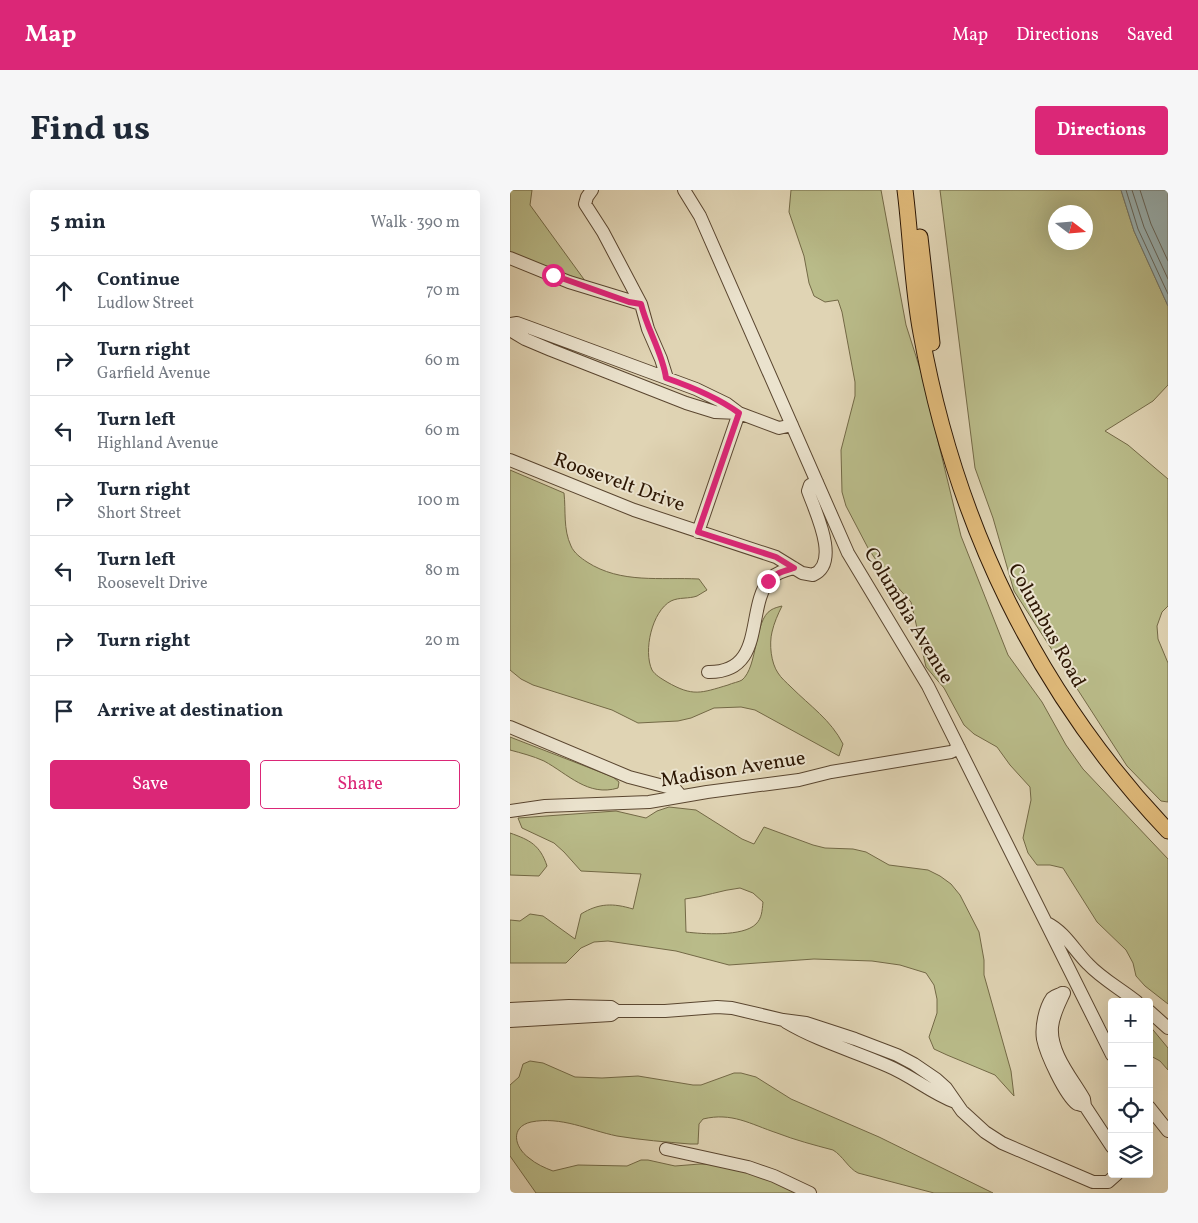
<!DOCTYPE html>
<html lang="en">
<head>
<meta charset="utf-8">
<style>
  :root { --surface:#fff; --page:#f6f6f7; --text:#1f2937; --muted:#747a83; --line:#e0e1e3; --accent:#db2777 }
  body { margin:0; font-family:Vollkorn,serif; background:var(--page); color:var(--text) }
  .controls { position:absolute; right:15px; bottom:15px; display:grid; overflow:hidden; border-radius:5px; box-shadow:0 5px 20px #0002 }
  .controls button { width:45px; height:45px; display:grid; place-items:center; padding:0; border:0; border-bottom:1px solid var(--line); background:var(--surface); color:var(--text); font:25px sans-serif }
  .compass { position:absolute; left:538px; top:15px; width:45px; height:45px; border-radius:50%; background:var(--surface); box-shadow:0 5px 20px #0002; rotate:106deg }
  .stop { position:absolute; width:15px; height:15px; margin:-11px; border:4px solid #db2777; border-radius:50%; background:#fff }
  .stop.end { background:#db2777; border-color:#fff; box-shadow:0 1px 5px #0008 }
  .list { margin:0; padding:0; list-style:none }
  h2 { display:flex; justify-content:space-between; align-items:center; height:65px; margin:0; padding:0 20px; font-size:21px }
  h2 small { font-size:16px; font-weight:400; color:var(--muted) }
  .list li { display:grid; grid-template-columns:32px 1fr auto; gap:15px; align-items:center; box-sizing:border-box; height:70px; padding:0 20px; border-top:1px solid var(--line) }
  .list b { display:block; font-size:19px; white-space:nowrap }
  .list p { margin:0; font-size:16px; white-space:nowrap; color:var(--muted) }
  .list em { font-size:16px; font-style:normal; color:var(--muted) }
  .actions { display:flex; gap:10px; padding:15px 20px }
  .actions a { flex:1; padding:11px 0; border:1px solid var(--accent); border-radius:5px; text-align:center; font-size:18px; color:var(--accent) }
  .actions .main { background:var(--accent); color:#fff }
  .icon { flex:none; width:28px; height:28px; fill:none; stroke:currentColor; stroke-width:2; stroke-linecap:round; stroke-linejoin:round }
  .map { position:relative; flex:none; width:658px; height:1003px; overflow:hidden; border-radius:5px }
  header { display:flex; align-items:center; gap:30px; box-sizing:border-box; height:70px; padding:0 25px; background:var(--accent); color:#fff }
  header strong { font-size:24px }
  nav { display:flex; gap:28px; margin-inline-start:auto; font-size:18px }
  .intro { display:flex; align-items:center; justify-content:space-between; box-sizing:border-box; height:120px; padding:0 30px }
  h1 { margin:0; font-size:35px }
  .button { padding:12px 22px; border-radius:5px; background:var(--accent); color:#fff; font-size:18px; font-weight:700 }
  main { display:flex; gap:30px; padding:0 30px }
  aside { flex:1; background:var(--surface); border-radius:5px; box-shadow:0 5px 20px #0002 }
  .map>svg:first-child { display:block }
</style>
</head>
<body>
<header>
<strong>Map</strong>
<nav><a>Map</a><a>Directions</a><a>Saved</a></nav>
</header>
<div class="intro"><h1>Find us</h1><a class="button">Directions</a></div>
<main>
<aside>
<h2>5 min<small>Walk · 390 m</small></h2>
<ul class="list">
<li><svg class="icon" aria-label="ahead" viewBox="0 0 24 24"><path d="M12 20V5M6 11l6-6 6 6"/></svg><div><b>Continue</b><p>Ludlow Street</p></div><em>70 m</em></li>
<li><svg class="icon" aria-label="right" viewBox="0 0 24 24"><path d="M7 20v-9h11M14 6l5 5-5 5"/></svg><div><b>Turn right</b><p>Garfield Avenue</p></div><em>60 m</em></li>
<li><svg class="icon" aria-label="left" viewBox="0 0 24 24"><path d="M17 20v-9H6M10 6l-5 5 5 5"/></svg><div><b>Turn left</b><p>Highland Avenue</p></div><em>60 m</em></li>
<li><svg class="icon" aria-label="right" viewBox="0 0 24 24"><path d="M7 20v-9h11M14 6l5 5-5 5"/></svg><div><b>Turn right</b><p>Short Street</p></div><em>100 m</em></li>
<li><svg class="icon" aria-label="left" viewBox="0 0 24 24"><path d="M17 20v-9H6M10 6l-5 5 5 5"/></svg><div><b>Turn left</b><p>Roosevelt Drive</p></div><em>80 m</em></li>
<li><svg class="icon" aria-label="right" viewBox="0 0 24 24"><path d="M7 20v-9h11M14 6l5 5-5 5"/></svg><div><b>Turn right</b></div><em>20 m</em></li>
<li><svg class="icon" aria-label="arrive" viewBox="0 0 24 24"><path d="M6 21V4h12l-3 4 3 4H6"/></svg><div><b>Arrive at destination</b></div></li>
</ul>
<div class="actions"><a class="main">Save</a><a>Share</a></div>
</aside>
<div class="map">
<svg width="658" height="1003" viewBox="0 0 658 1003">
  <rect width="100%" height="100%" fill="#e0d4b4"/>
  <filter id="stains"><feTurbulence type="fractalNoise" baseFrequency=".004" numOctaves="4"/><feColorMatrix values="0 0 0 0 .2 0 0 0 0 .09 0 0 0 0 .02 0 0 0 .5 -.17"/></filter>
  <radialGradient id="worn" r=".72"><stop offset=".6" stop-color="#630" stop-opacity="0"/><stop offset="1" stop-color="#630" stop-opacity=".3"/></radialGradient>
  <path fill="#b9bb89" stroke="#736946" fill-rule="evenodd" d="M0,0H22L20,15L81,99L0,68Z
    M281,0H371L396,135L412,185L451,346L498,465L532,512L556,555L573,579L658,669V814L635,796L626,786L623,773L616,760L587,732L553,678L540,675H527L518,663L513,648L521,610L520,597L500,575L487,557L464,544L454,535L434,498L416,477L401,412L374,382L358,358L336,316L332,302L331,260L345,206V192L332,122L328,110L315,112L304,106L299,93L294,66L279,22Z
    M430,0H611L624,41L658,116V195L643,211L595,241L618,255L658,289V416L652,422L647,436L648,449L658,473V612L651,611L617,576L504,401L483,328L465,278ZM546,22H576V52H546Z
    M0,280L54,303C56,321 53,339 61,356C64,363 71,368 77,372C111,394 150,387 189,389L197,400C194,402 190,404 187,406C179,409 169,407 161,411C142,421 133,461 142,480C145,485 152,489 157,492C183,507 191,503 218,495C222,493 229,492 232,490C248,477 244,430 261,420C264,418 268,417 272,416C268,424 264,433 262,442C259,454 261,473 268,483C271,488 277,493 281,497C300,516 321,530 333,554L329,566L245,520L231,517L204,518L181,528L168,531L128,533L102,520L23,495L11,489L0,480Z
    M0,547L103,587L109,592L108,598C78,607 58,584 34,571C23,566 11,563 0,560Z
    M159,617L186,620L232,649L244,654L254,637L303,655L315,658L343,659L356,662L379,675L418,680L430,686L441,694L450,705L469,742L474,770V785L501,881L504,906L485,885L437,865L424,859L419,847L427,823V809L424,795L416,783L390,775L362,771L304,769L219,775L166,761L98,751L84,752L71,758L56,773H0V730L10,731L20,724L33,726L65,749L71,724C89,713 103,713 123,719L131,684L71,681L54,662L44,653L12,638L8,628L106,621L136,628L147,621ZM230,698L243,703L253,712C252,721 252,728 246,734C233,747 192,744 176,742L175,709C194,707 211,700 230,698Z
    M0,643C20,650 30,655 37,676L29,686L0,685Z
    M639,835L658,858V880L650,871L639,865Z
    M20,871L33,873L65,887L92,888L128,886L183,895H191L224,883H231L246,887L281,909L369,947L483,1003H424L348,983C338,978 333,966 323,960C304,955 285,950 267,943C240,934 222,922 193,929L189,934L188,954H180C156,952 131,950 107,946C78,940 51,926 21,932C0,937 4,957 19,968C26,974 35,978 43,981L68,975L117,976L131,970H138L165,976L190,974L217,975L258,986L290,1003H26L0,966V895L9,887L13,874Z"/>
  <path fill="#99b5b8" stroke="#6e7670" d="M611,0H658V116L624,41Z"/>
  <g fill="none" stroke-linecap="round" stroke-linejoin="round">
    <path stroke="#63665e" stroke-width="1" d="M616,0L628,39L658,104
      M622,0L634,37L658,89
      M630,0L641,34L658,71"/>
    <g stroke="#5a4630" stroke-width="14">
      <path id="minor" d="M82,0L77,7L75,14L93,42L131,114L138,139L151,169L157,188
        M174,0L190,26L338,363L418,496L602,865
        M0,68L59,92L131,114
        M0,134L7,133L18,137L186,199L217,214L229,223L269,238L282,235
        M0,140L15,149L41,160L176,213L205,222L229,223
        M0,270L124,320L266,367L292,383L303,385C331,373 305,321 298,301L300,295L307,292
        M188,342L229,223
        M198,482C257,483 235,417 260,389C267,382 276,380 284,378
        M0,537L119,587L165,599L171,606
        M0,621L35,616L139,612L197,602L289,590L321,582L441,562L449,558
        M537,733C555,742 564,760 578,774C592,789 611,799 627,812
        M552,803C549,805 545,805 542,808C535,818 531,837 533,849C536,864 555,905 567,914C568,914 574,916 575,916
        M554,803C549,814 543,825 542,837C540,863 562,888 574,909L575,916L602,957
        M0,819L59,816L101,817L107,821H155L207,817L222,818L273,830L296,833L345,849L387,865L404,874L426,889L436,898L452,921L475,942L492,953L583,992H598L607,984
        M639,821L658,838
        M0,831L101,825L105,822
        M276,832C308,851 344,861 378,876C402,886 421,903 445,912
        M639,917L658,941
        M156,959L238,977L264,986L300,1003"/>
    </g>
    <g stroke="#2d1704" stroke-width="17">
      <path id="major" d="M395,0C401,47 402,96 411,143C445,332 526,502 658,641
        M410,47L422,153"/>
    </g>
    <use href="#minor" stroke="#ebe3ce" stroke-width="12"/>
    <use href="#major" stroke="#e0ba7a" stroke-width="15"/>
  </g>
  <g fill="none" stroke-linecap="round" stroke-linejoin="round">
    <path stroke="#db2777" stroke-width="6" d="M43,85L119,112L131,114C137,139 153,164 156,188C182,197 207,207 229,223L188,342L266,367L284,378C274,381 265,383 258,391"/>
  </g>
  <g text-anchor="middle" dominant-baseline="central" stroke-width="4" stroke-linejoin="round" paint-order="stroke">
    <g font-size="20" fill="#2d1704" stroke="#ebe3ce">
      <text transform="translate(109 293) rotate(20)">Roosevelt Drive</text>
      <text transform="translate(398 426) rotate(59)">Columbia Avenue</text>
      <text transform="translate(536 436) rotate(61)">Columbus Road</text>
      <text transform="translate(223 580) rotate(-9)">Madison Avenue</text>
    </g>
  </g>
  <rect width="100%" height="100%" filter="url(#stains)"/>
  <rect width="100%" height="100%" fill="url(#worn)"/>
</svg>
<div class="controls">
<button>+</button>
<button>−</button>
<button><svg class="icon" aria-label="locate" viewBox="0 0 24 24"><circle cx="12" cy="12" r="6"/><path d="M12 2v4M12 18v4M2 12h4M18 12h4"/></svg></button>
<button><svg class="icon" aria-label="layers" viewBox="0 0 24 24"><path d="M12 4l9 5-9 5-9-5zM3 14l9 5 9-5"/></svg></button>
</div>
<svg class="compass" viewBox="-18 -18 36 36"><path d="M0-13l5 13h-10z" fill="#e53935"/><path d="M0 13l5-13h-10z" fill="#747a83"/></svg>
<div class="stop" style="left:43px;top:85px"></div>
<div class="stop end" style="left:258px;top:391px"></div>
</div>
</main>
</body>
</html>
